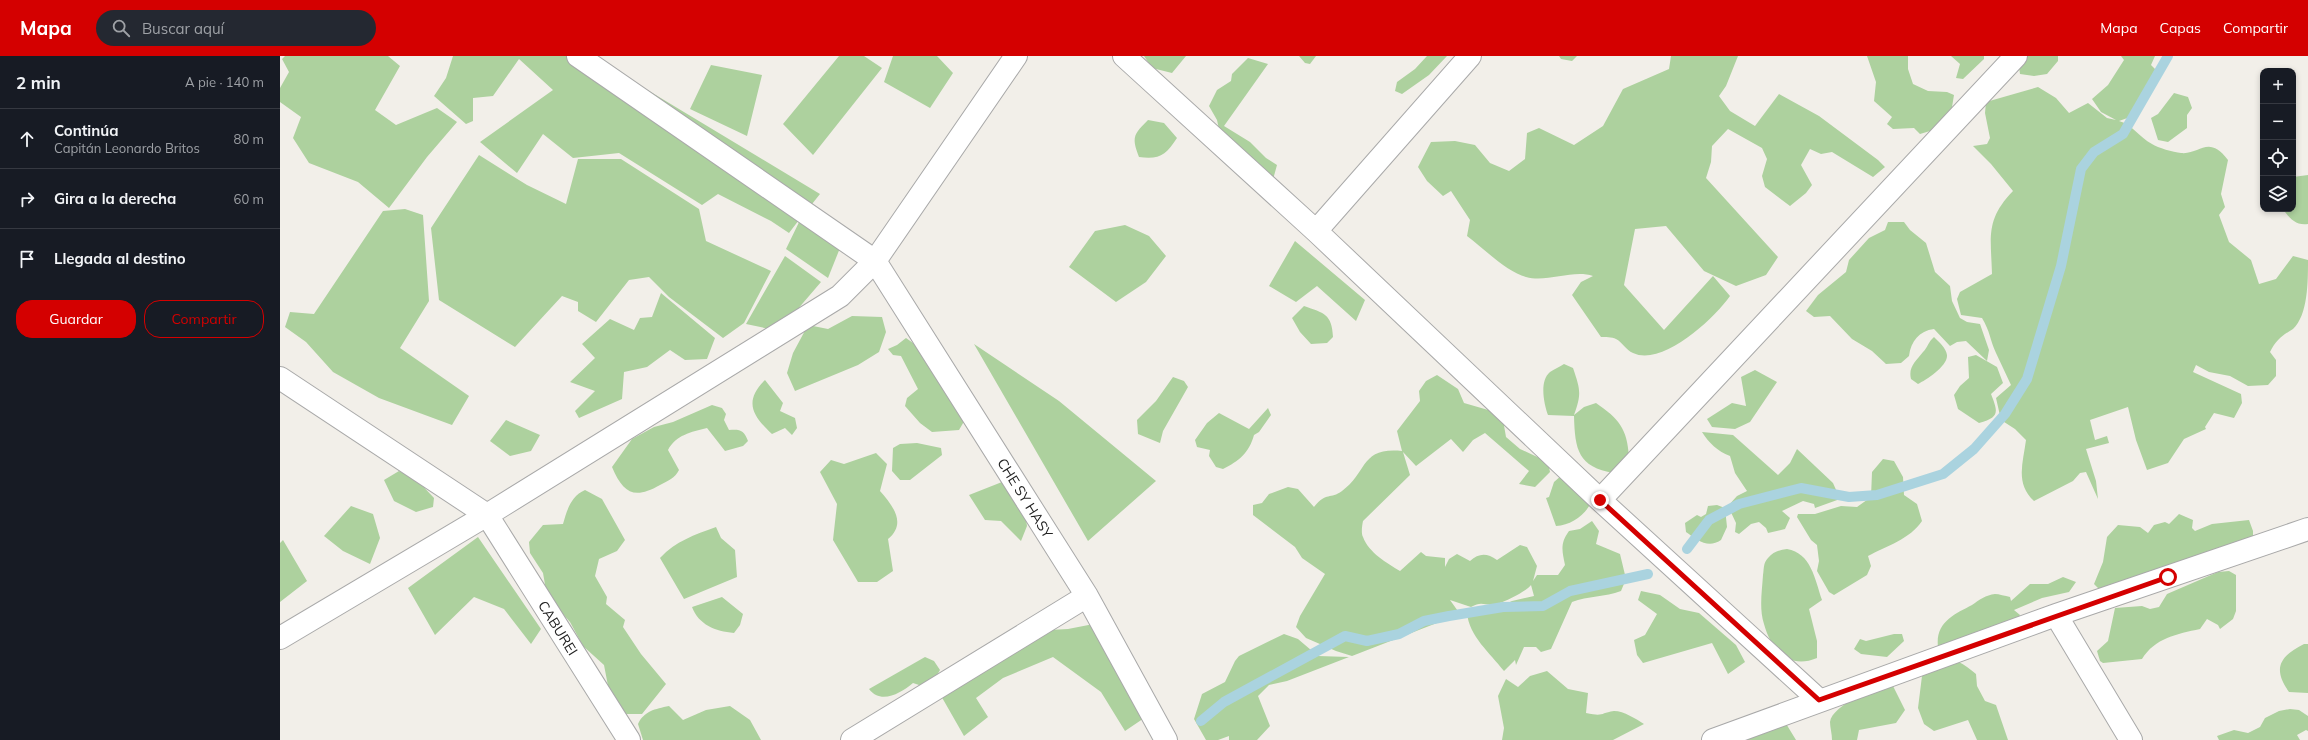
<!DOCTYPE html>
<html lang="es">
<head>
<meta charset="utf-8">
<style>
  :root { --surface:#171b24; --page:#242831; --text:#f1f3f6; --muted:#9ea1a6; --line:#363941; --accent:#d40000 }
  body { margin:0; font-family:Mulish,sans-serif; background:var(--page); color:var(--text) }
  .controls { position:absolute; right:12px; top:12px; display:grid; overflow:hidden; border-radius:8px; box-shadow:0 2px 6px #0003 }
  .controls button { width:36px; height:36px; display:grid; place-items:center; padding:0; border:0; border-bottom:1px solid var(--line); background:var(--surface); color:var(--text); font:20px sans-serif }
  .stop { position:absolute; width:12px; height:12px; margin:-9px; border:3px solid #d40000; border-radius:50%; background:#fff }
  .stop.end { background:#d40000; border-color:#fff; box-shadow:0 1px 4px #0008 }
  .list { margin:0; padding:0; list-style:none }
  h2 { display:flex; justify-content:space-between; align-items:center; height:52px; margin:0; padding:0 16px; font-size:17px }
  h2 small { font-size:13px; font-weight:400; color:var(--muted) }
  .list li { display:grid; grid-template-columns:26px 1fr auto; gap:12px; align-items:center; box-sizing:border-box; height:60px; padding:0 16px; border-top:1px solid var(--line) }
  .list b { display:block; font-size:15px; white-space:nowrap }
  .list p { margin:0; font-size:13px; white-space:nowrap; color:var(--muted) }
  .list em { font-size:13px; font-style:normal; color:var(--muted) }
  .actions { display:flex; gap:8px; padding:12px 16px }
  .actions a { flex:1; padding:9px 0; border:1px solid var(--accent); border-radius:16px; text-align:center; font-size:14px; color:var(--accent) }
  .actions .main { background:var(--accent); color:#fff }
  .icon { flex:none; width:22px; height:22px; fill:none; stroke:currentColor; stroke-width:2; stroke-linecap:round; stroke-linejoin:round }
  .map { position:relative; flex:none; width:2028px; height:684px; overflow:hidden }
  header { display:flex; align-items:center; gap:24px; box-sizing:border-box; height:56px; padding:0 20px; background:var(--accent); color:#fff }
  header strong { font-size:19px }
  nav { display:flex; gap:22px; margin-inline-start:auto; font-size:14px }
  .search { width:280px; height:36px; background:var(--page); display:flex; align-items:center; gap:10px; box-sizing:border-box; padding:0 14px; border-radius:22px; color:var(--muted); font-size:15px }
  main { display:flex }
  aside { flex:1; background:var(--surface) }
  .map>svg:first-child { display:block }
</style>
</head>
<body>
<header>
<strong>Mapa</strong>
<div class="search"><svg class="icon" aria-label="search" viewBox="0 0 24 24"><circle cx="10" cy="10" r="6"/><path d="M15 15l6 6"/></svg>Buscar aquí</div>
<nav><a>Mapa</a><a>Capas</a><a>Compartir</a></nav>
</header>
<main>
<aside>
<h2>2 min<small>A pie · 140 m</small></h2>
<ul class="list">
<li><svg class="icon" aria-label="ahead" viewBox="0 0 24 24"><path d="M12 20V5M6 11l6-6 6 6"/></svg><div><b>Continúa</b><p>Capitán Leonardo Britos</p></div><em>80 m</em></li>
<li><svg class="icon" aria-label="right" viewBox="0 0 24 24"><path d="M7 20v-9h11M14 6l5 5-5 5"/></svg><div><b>Gira a la derecha</b></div><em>60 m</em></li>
<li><svg class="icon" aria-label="arrive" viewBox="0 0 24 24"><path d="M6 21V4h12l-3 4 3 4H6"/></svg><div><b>Llegada al destino</b></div></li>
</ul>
<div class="actions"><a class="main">Guardar</a><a>Compartir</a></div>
</aside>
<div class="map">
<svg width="2028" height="684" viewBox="0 0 2028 684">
  <rect width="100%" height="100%" fill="#f2efe9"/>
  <path fill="#add19e" d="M5,0H108L120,10L95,54L116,69L157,52L177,66L147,101L109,152L78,126L29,107L13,82L21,61L0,46V32L9,16L2,3Z
    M173,0H311L540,138L528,153L566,177L548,222L506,193L522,160L509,177L491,165L438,138L422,149L339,97L293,102L263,78L237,117L200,86L273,34L239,3L213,40L193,42V65L186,68L154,40L166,22Z
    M559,0H584L602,12L533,99L503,68Z
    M613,0H657L673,17L650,52L604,26Z
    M864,0H906L892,17L872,12Z
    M1019,0H1036L1030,8L1025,7Z
    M1147,0H1167L1149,19L1122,38L1115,35L1117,26L1135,13Z
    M1279,0H1297L1292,5L1281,3Z
    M1391,0H1458L1446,30L1439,40L1450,55L1475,70L1499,38L1539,60L1598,104L1605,111L1593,121L1552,96L1541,98L1530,93L1521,109L1532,129L1526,137L1510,150L1485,131L1482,120L1487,103L1482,92L1448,73L1432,90L1431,106L1426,122L1498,201L1486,219L1456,230L1424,215L1386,170L1355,173L1344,229L1384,274L1433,220L1450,240C1434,263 1382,311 1353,297C1346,294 1342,286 1336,283C1332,281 1325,281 1321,281L1292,239L1301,226L1313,220C1293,213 1267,227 1246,221C1227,216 1203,192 1187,180L1190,164L1171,135L1163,140L1147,125L1138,111L1151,86L1175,85L1195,89L1210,107L1229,115L1245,103L1247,77L1259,72L1294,89L1323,70L1343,33L1389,13Z
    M1587,0H1628V13L1633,28L1648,35L1667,36L1674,39L1671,57L1660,72L1640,78L1634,72L1613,73L1607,68L1612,61L1594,45L1596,26Z
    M1671,0H1704V3L1683,23L1676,22L1680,8Z
    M1742,0H1778V5L1767,18L1754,20L1740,18L1738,4Z
    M1841,0H1875L1871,9L1879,17L1875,30L1867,43L1853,60L1839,65C1853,69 1859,81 1872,88C1878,92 1893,96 1901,97C1920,99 1928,78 1948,104L1941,138L1945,151L1939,159L1949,186L1971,204L1979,228L1996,223L2013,200L2028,204C2028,226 2028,259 2013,273C2003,279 1996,284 1990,296L1996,304V320L1988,329L1968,330L1950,320L1929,316L1916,309L1913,316L1961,338L1962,347L1954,362L1934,357L1925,371L1926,373L1904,383L1888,407L1867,414L1856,384L1848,351L1810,364L1815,384L1827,380L1829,387L1806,393L1816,425L1818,443L1806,416L1800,417L1793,425L1754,445C1735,427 1743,407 1746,384L1735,373L1721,364L1716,342L1731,329C1726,318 1721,308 1716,297C1710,284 1710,275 1702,262L1681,259L1677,243L1680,236L1712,218C1711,181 1705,164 1733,135L1711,108L1693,90L1707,88L1710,82L1705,57L1706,46L1758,31L1776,42L1789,57L1808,47L1827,62L1836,64L1821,56L1812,43L1828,29L1844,4Z
    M968,2L988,8L944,70L970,86L986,102L997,109L992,127L940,78L937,64L929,50L937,34L951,25L952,18Z
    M431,9L482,19L467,80L410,53Z
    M1894,37L1908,41L1912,52L1907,59V72L1888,86L1878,84L1871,62L1878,58Z
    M868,64L884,67L897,82C886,99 879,104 859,101C851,81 854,78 868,64Z
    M199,99L247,129L286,148L298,103H341L419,153L426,185L491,215L464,267L443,282L389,241L369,221L349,224L316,266L298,255V246L282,240L235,291L159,244L151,172Z
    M2028,119V168C2016,170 2009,162 2003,153H2013V121Z
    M125,153L143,159L149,245L120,292L189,340L172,369L99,342L53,316L26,286L5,271L10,256L34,258L103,155Z
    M1608,166H1624L1630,174L1646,187L1655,216L1670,230L1672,245L1680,262L1687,266L1700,268L1709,294L1707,305L1686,285L1677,286L1670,290L1654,273C1639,275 1631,285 1629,300L1621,307L1606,308L1592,295L1572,283L1550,260L1534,261L1526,255L1538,239L1566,216L1569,204L1589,182L1605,174Z
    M845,169L869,180L886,200L866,226L836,246L789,211L815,175Z
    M1015,185L1085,244L1076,265L1037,230L1016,246L989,230Z
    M505,200L541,226L499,275L466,268Z
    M381,237L435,282L427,303L405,304L390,294L367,311L344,316L342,343L299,362L295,355L315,335L290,326L315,302L302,288L330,263L354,274L360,262L372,261Z
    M1024,250C1044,257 1052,258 1053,281L1047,287L1031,288L1020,276L1012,262Z
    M572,260L602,261L606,276L599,296L578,309L515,335L507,317L513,297L528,269L548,273Z
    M1654,281C1659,286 1666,292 1667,299C1668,310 1646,324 1638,328L1631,323C1628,311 1636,305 1643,296C1648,291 1648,286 1654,281Z
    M626,282L640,292L674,310L681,320L686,362L679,374L652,376L640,367L625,350L627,342L638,333L621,300L613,299L608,293L617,289Z
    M694,288L779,345L876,425L808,485Z
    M1696,299L1717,311L1723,327L1711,338C1718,356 1720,361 1699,367L1678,353L1674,339L1680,330L1689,322L1688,301Z
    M1284,308L1293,312C1300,333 1302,337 1294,359L1304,351L1316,347C1339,363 1347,372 1349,401L1334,417C1298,411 1295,394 1294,360L1268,359C1264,348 1259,325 1270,316C1274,313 1280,311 1284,308Z
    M1475,314L1497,326L1470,366L1455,373L1432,371L1427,363L1452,347L1466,350L1461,321Z
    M1157,319L1178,333L1184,347L1222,358L1226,381L1240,393L1268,406L1270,416L1255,431L1239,428L1249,415L1205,377L1193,384L1183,396L1171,383L1136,410L1123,396L1130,419L1083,465C1082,470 1081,477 1083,481C1089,497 1107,507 1120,515L1141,496L1146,500L1165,502V511L1169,503L1177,498L1190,505C1199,497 1207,497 1217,504L1240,489L1247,491L1257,510L1253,525L1257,519H1278L1285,509C1282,495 1280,487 1289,475L1300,473L1312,465L1319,475L1316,488L1340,498L1346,523L1341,535C1325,541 1308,540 1292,546L1271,593L1261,596L1256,591H1244L1236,609L1235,604L1224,615C1210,597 1189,580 1187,557L1217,552L1232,545L1254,540L1251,529C1247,535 1220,549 1212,549C1202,548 1200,546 1191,551L1170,544L1180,558L1072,600L1056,595L1026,582L1016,571L1020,560L1045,518L1022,502L1015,491L973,459V449L982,447L989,438L1008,431L1018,433L1034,451C1047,435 1050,444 1062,435C1088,416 1080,391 1122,395L1117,375L1140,345L1139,335L1146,325Z
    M893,321L904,325L908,331L883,375L880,387L858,378L857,364L876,345Z
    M485,324L503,347L500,355L515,362L517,372L512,379L505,372L492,378C473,360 463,346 485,324Z
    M432,349L442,352L446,358L444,364L449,374C460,373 464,374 468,385L463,390L445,395L427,372C411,376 396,379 388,394L399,414C395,422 388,425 380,429C354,444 343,437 332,411L352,383L374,371L393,366Z
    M988,352L991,359L979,376L974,379C969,397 959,405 943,413L936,411L929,400L930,394L917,391L915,384L927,367L939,357L969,373Z
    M226,364L260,379L251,395L230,400L210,385Z
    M1422,376L1453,379L1498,419L1510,407L1517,393L1553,427L1560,443L1535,452L1534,448L1523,445L1502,455L1510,462L1505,473L1488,477L1486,472L1479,466L1471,468L1459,478L1455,476L1456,467L1448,450L1457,440L1467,435L1455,417L1450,400C1437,395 1429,387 1422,376Z
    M637,387L661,392L662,399L630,424H620L612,415L613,392L620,388Z
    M596,397L607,408L600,435C613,450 627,467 608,483L613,515L597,526H578L553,484L557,448L540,416L551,404L564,408Z
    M1603,403L1614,405L1623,421L1624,439L1637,448L1642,465C1630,483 1607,490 1588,500L1591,510L1587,519L1554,539L1549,536L1537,515L1539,505L1537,489L1531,484L1517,461L1518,458H1535L1561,450L1577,451L1591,441L1592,416Z
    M1290,412L1311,447C1304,460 1291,469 1276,470L1266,442L1269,441L1274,426Z
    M119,415L137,424L154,442L153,451L136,456L114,445L104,424Z
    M740,424L747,470L741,485L721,465L705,464L689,439L722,426Z
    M305,434L322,443L345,484L337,495L319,503L315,520L327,541L326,548L345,564L343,571L361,598L386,628L362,658H342L329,635L324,609L303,590L290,566L267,540L263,517L250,497L249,486L263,469L283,468C287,454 291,440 305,434Z
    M1437,449L1445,452L1447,471L1441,484C1428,493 1417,484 1406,476L1405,467L1417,459L1421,461L1426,458L1428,450Z
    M71,450L93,458L100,482L90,508L63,495L44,480Z
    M1899,458L1913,464L1912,472L1915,475L1932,468L1969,464L1973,475V484L1819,533L1814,528L1823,506L1827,481L1838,469L1860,471L1868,477L1874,469L1885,466L1889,468Z
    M436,471L441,482L455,494L457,521L404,543L380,502C396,485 414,479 436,471Z
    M198,481L261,573L251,588L224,553L194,541L155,579L128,532Z
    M3,484L27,525L0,546V487Z
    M1507,493C1531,497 1535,523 1542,544L1529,553L1537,585V602C1509,614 1491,594 1484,568C1479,553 1482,535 1483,519C1484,513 1483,507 1488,502C1493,496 1499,494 1507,493Z
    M1949,515L1956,519V555L1953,563L1940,573L1938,569L1927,563L1920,573C1897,578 1875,582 1862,603L1823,607L1820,605L1817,595L1828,585L1835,552L1862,550L1870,553L1879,551L1887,538L1938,516Z
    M1783,521L1796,526L1789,536L1762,542L1734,554L1740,559L1737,565L1658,591C1655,566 1675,558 1692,549C1699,544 1706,539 1715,538C1719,538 1725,540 1730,541L1731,545L1750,528H1768Z
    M1361,535L1380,539L1400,553L1419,557L1456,589L1465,606L1448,618L1432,587L1363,607L1357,599L1354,584L1365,579L1377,558L1358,544Z
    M442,541L463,558L460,569L454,577C435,575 419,569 412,551Z
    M829,565L879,652L845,675L821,636L773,601L723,622L696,642L708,661L684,680L660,638L769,574L788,573Z
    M1004,578L1018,583L1038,600L1069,601L1007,625L989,629L978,640L990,670L977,684H949V680L938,684H926L914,663L922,638L945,626L955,605L959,600Z
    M1614,578H1622L1624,585L1607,601L1581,598L1574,593L1580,583L1586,585Z
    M2024,588H2028V637L2009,636C1992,612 2000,600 2024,588Z
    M645,601L654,605L660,614L654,624L642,630L633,627C621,637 601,649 589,633Z
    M1655,602C1674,601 1682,606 1696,618L1697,630L1705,645L1716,649L1728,684H1697L1688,664L1654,675L1644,668L1638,652L1642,620Z
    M1267,615L1288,633L1308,637L1306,657C1324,661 1320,657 1334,655C1344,655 1356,663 1364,668L1333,684H1222L1224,672L1218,640L1226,623L1238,631L1250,620Z
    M1610,624L1625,654L1616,667L1579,674L1577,684H1552C1552,678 1550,671 1550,666C1552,649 1597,631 1610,624Z
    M389,650L403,664L426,654L450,650L470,664L481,684H363L358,668C364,655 375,653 389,650Z
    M2010,653L2019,654L2028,660V675L2026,674L2017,679L2020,684H1939L1937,680L1954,674L1968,677L1980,671L1985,662L1999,655Z
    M1505,666L1516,684H1421L1448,675Z"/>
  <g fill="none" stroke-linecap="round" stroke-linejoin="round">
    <path stroke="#aad3df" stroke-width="10" d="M1407,493L1429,464L1459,448L1521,432L1569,441L1597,439L1663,418L1694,393L1725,358L1747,323L1781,210L1801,113L1814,96L1843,78L1888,0
      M921,665L944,646L1065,580L1087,585L1119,578L1144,565L1169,560L1223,551L1263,550L1290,535L1368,518"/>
    <g stroke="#a9a9a9" stroke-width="24">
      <path id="street" d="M298,0L595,205L807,540L886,684
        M844,0L1036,175L1320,444L1539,644
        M1036,175L1190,0
        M0,322L207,459L349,684
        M1320,444L1736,0
        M1776,559L1851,684
        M0,582L207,459L560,240L595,205L736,0
        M572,684L807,540
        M1433,684L1776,559L2028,473"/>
    </g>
    <use href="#street" stroke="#fff" stroke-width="22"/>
  </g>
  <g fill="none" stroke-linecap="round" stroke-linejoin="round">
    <path stroke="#d40000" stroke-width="5" d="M1320,444L1539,644L1888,521"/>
  </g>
  <g text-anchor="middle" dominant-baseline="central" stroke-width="3" stroke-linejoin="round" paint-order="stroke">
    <g font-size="14" fill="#222" stroke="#fff">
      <text transform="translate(745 442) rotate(58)">CHE SY HASY</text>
      <text transform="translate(278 572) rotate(58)">CABUREI</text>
    </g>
  </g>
</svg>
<div class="controls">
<button>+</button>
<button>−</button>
<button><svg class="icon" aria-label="locate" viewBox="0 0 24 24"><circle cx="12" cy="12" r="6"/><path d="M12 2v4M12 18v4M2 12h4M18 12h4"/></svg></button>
<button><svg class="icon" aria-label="layers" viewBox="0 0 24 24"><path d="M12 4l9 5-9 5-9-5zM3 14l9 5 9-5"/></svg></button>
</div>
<div class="stop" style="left:1888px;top:521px"></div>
<div class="stop end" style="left:1320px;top:444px"></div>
</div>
</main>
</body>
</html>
